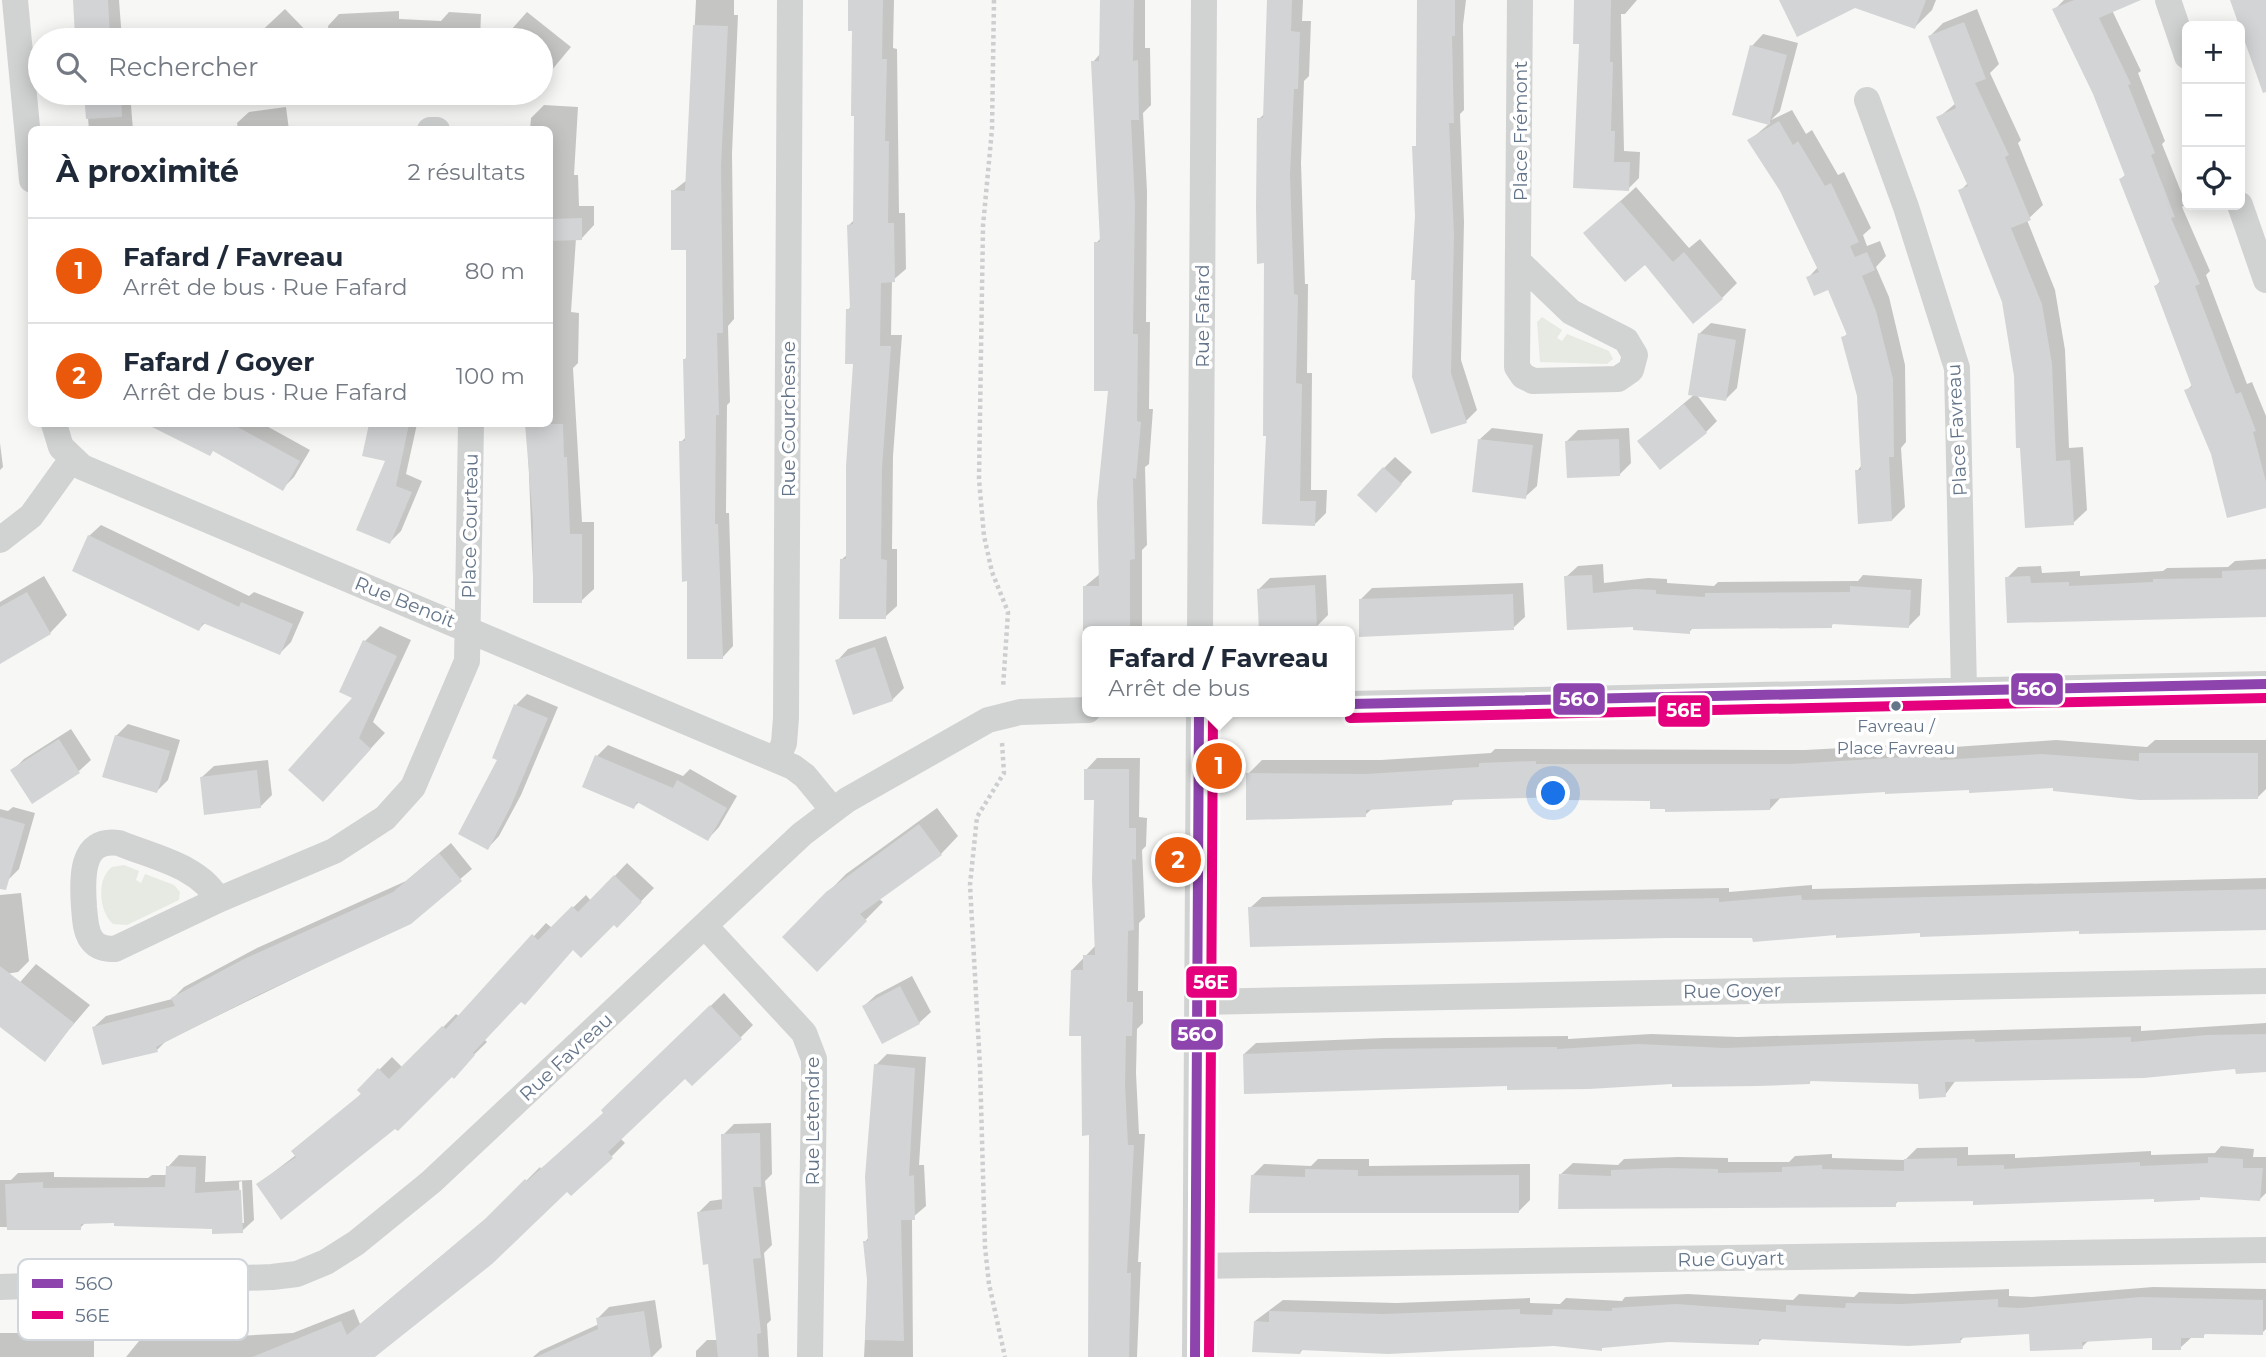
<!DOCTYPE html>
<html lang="fr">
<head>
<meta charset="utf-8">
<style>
  :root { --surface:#fff; --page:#f6f6f7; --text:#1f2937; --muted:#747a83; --line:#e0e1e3; --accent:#ea580c }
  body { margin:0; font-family:Montserrat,sans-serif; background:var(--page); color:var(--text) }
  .controls { position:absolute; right:21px; top:21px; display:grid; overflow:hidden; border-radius:10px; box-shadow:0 4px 18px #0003 }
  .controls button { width:63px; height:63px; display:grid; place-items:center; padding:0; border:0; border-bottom:2px solid var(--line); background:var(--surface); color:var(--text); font:35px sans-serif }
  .you { position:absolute; left:1554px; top:794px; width:24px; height:24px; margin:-18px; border:5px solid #fff; border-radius:50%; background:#1a73e8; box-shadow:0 0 0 10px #1a73e833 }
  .badge { display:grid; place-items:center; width:46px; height:46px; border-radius:50%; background:var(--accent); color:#fff; font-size:23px; font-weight:700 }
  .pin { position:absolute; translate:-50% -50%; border:4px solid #fff; box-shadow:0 2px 7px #0006 }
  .popup { position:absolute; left:1082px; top:626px; width:273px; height:91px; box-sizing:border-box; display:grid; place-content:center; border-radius:10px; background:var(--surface); filter:drop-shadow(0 2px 5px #0005); font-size:23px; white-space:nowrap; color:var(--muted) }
  .popup b { font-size:26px; color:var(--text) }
  .popup::after { content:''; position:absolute; left:50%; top:100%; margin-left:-14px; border:14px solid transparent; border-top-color:var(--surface) }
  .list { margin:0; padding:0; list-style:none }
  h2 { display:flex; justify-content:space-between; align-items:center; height:91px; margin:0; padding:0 28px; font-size:30px }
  h2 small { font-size:23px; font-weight:400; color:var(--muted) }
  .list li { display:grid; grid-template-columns:46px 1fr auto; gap:21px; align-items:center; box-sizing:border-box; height:105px; padding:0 28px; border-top:2px solid var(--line) }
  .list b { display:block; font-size:26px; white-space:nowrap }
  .list p { margin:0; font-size:23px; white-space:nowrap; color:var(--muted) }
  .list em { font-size:23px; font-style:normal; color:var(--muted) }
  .icon { flex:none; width:38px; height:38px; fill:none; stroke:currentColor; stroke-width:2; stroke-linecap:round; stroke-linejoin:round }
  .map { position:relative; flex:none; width:2266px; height:1357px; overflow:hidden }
  .search { position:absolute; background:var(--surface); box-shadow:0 4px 18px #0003; left:28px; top:28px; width:525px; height:77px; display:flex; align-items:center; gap:18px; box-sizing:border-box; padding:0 24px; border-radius:38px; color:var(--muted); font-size:26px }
  .panel { position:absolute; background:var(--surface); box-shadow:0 4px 18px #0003; left:28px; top:126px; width:525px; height:301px; border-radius:10px }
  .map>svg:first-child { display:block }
</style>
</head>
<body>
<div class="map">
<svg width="2266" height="1357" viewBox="0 0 2266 1357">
  <rect width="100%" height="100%" fill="#f7f7f5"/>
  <path fill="#e6eae3" d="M1542,317L1562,330L1557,338L1562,341L1567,334L1609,351L1613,359L1607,364L1540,362L1537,322Z
    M124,865L139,871L136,880L141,883L145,874L174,885L180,892L179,900L127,925L113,924C99,912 96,879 112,867Z"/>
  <path fill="#0003" fill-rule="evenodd" d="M74,0H119L122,40H82Z
    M696,0H734V15H738L732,153L734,319L728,326L730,402L727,405L726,513H729L733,646L722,658L689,580L681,442L687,436L684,360L688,356V249L673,191L687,180Z
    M850,0H894L893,48L897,49L899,213H905L906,269L892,281L891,335H902L893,456L892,549H897V606L885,617L841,560L848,554L854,363L848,310L851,306L849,225L854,220V29Z
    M1101,0H1145V48H1150L1151,105L1143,113L1147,191L1146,322H1150L1149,409H1153L1149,464L1145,467L1147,545L1142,550V631H1088V644H1084V587L1100,574L1110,389L1096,243L1102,237L1093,62L1100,54Z
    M1268,0H1303L1302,21H1311L1309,76L1304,81L1301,163L1305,284H1308L1307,373H1312L1311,490H1327L1326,513L1314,525L1264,523L1267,434L1266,262L1259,119L1265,113Z
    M1418,0H1466L1463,25L1464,110L1460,114L1464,222L1461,360L1477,410L1466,421L1414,377Z
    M1575,0H1637L1625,14H1621L1624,151L1640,152L1639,178L1628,189L1575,186L1581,42Z
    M1859,0H1936L1932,10L1915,27Z
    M2064,0H2115L2111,8L2141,71L2138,73L2165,141L2162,144L2186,204L2182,207L2210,271L2206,275L2247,384L2252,382L2266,416V506L2213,454L2186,391L2193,384L2156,286L2161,280L2121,179L2126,174L2095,93L2054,10Z
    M285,9L315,40H252Z
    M1977,9L1999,64L1990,73L2021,140L2018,143L2043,205L2027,220L2055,290L2065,350L2069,448L2083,447L2087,510L2073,523L2022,446L2016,376L2004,302L1960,191L1968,183L1938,118L1956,103L1930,36L1943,23Z
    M399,11V19L441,21L449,12L481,14L480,40H329L328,26L339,14Z
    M527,12L571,47L541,83V40H502Z
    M1763,34L1798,43L1780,111L1771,120L1792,110L1806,134L1812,130L1838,175L1844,172L1871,228L1863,235L1867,246L1880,241L1886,256L1876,267L1889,297L1905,365L1906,442L1901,448L1905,507L1892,520L1857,471L1862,465L1859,396L1843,338L1848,333L1829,288L1808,278L1818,267L1782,190L1750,140L1770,123L1752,46Z
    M86,93H130L133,130H89Z
    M265,93H277L271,98Z
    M544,105L578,107L574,175H578L579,206H594V225L582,238H576L571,312L579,313L578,363L573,368L582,522H594V589L581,601L534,602L527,424H550V130H530L531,118Z
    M286,107L289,130H238L237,123L249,112Z
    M1636,187L1689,248L1700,239L1737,283L1722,298L1585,233Z
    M1711,323L1746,329L1737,388L1726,399L1696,394L1717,421L1706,432L1639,441L1695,394L1699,334Z
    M161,424H263L310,450L294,477L282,489L214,450L159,428Z
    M371,424H417L406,474L422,481L401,531L390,542L388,459L364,455Z
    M1492,428L1543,434L1537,486L1525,497L1480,439Z
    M1629,428L1631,463L1619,475L1567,441L1578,430Z
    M0,443L3,467L0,470Z
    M1395,457L1412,472L1387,499L1384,468Z
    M101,525L249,596L254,592L304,612L291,642L280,653L206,622L199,629L89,536Z
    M2266,559V615L2009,621L2007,578L2018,567L2041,566L2042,573L2080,571V576L2163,571L2167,568L2228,567L2235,561Z
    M1603,564L1604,583L1648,578L1667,579V583L1714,586L1718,582L1858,581L1863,575L1922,579L1920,615L1908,627L1835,622L1831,626L1694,627L1689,632L1635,625L1566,577L1578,566Z
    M1326,575L1328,615L1317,626L1259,589L1270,578Z
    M44,576L67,615L50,633L0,662V602Z
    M1523,583L1525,617L1513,628L1360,600L1372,588Z
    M380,626L411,640L373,722L385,733L338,784L365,641Z
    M886,636L904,688L892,700L837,661L848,649Z
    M527,694L558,707L521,795L499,836L488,848L499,759L516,705Z
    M128,724L180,740L168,780L157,791L116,736Z
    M71,729L91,760L79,771L33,801L13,770L24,759Z
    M2056,740L2147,747L2155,740H2266V789L2258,797L2055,786L1886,790L1782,796L1770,809L1566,795L1456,798L1451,803L1373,808L1365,815L1248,774L1262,760H1381L1491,753L1495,749L1805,750L1953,742L1954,747Z
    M608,745L683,776L690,769L737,796L719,827L708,839L640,801L634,807L597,756Z
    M1097,758H1140L1139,817L1147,818L1146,846L1142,850L1145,917L1139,923L1138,991H1143V1023L1137,1029L1136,1073L1139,1134H1145L1138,1262H1141L1137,1357H1090V1133L1083,1034L1072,970L1097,944L1096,798L1086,770Z
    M268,760L272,795L260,807L202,777L214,766Z
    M13,807L35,813L19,869L8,880L0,878V809L8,811Z
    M937,808L958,836L941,854L878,898L883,902L817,969L784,937L846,874Z
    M451,843L472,869L410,922L166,1041L157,1050L94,1027L106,1016L172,999L184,987L257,948L406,881Z
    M627,863L654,888L617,926L614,923L574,948L484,1039L487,1042L398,1129L395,1126L258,1184L296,1155L362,1093L359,1090L392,1057L403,1068L456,1014L460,1017L546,923L552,928L586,895L591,901Z
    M2266,878V928L1922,931L1754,936L1250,908L1262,897L1729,888V892L1812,885V889Z
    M21,893L29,961L18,972L0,975V895Z
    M36,964L90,1005L44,1059L0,1025V1005Z
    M912,976L931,1012L919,1023L864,1006L876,995Z
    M724,993L753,1025L740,1038L685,1076L620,1138L625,1143L612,1156L567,1190L372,1357H126L139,1341L293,1333L354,1309L360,1324L500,1207L540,1167L541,1169L605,1112L603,1110Z
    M2266,1023V1071L2237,1067L1956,1080L1945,1095L1919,1083L1812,1079L1810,1082L1509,1084L1244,1054L1256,1043L1385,1038L1568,1036V1039L1651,1034L1738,1037L2141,1026V1031Z
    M887,1054L926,1057L919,1165H924L926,1206L912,1218L913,1357H864L868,1280L865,1242L869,1237L876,1065Z
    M771,1123L772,1174L765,1181L772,1245L764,1253L771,1320L767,1324L769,1357H696V1351L707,1340H718L709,1262L699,1212L710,1201L724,1199L723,1135L734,1124Z
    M2221,1146L2254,1149L2253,1157H2266V1193L2260,1199L2202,1196L2199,1198L1899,1200L1895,1205L1561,1174L1573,1163L1618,1165L1624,1159L1678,1157L1728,1158V1162H1789L1795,1156L1832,1154V1158L1905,1160L1917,1148L1968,1147V1155L2015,1154V1158L2151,1151V1155L2215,1153Z
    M179,1155L206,1156L205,1182L252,1180L254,1220L242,1231L115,1221L86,1222L80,1228L0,1227V1180H11L18,1173L54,1172V1177L148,1178L152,1175H167L168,1167ZM242,1181L244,1223H241L239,1182Z
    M1318,1159H1369V1166L1530,1164V1200L1519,1211L1252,1176L1264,1164L1311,1166Z
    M2153,1287L2266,1289V1329L2262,1333L2207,1332L2203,1336H2193L2180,1348L2154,1336L2089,1340L2082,1347L2030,1332L1965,1336L1960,1341L1764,1337L1758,1343L1669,1340L1604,1346L1601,1349L1554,1345L1304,1348L1300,1353L1255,1321L1283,1300L1396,1303L1530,1298V1303L1560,1304L1566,1298L1622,1301L1625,1297L1688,1294L1793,1300L1799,1294L1854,1297L1859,1292L1913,1294L2009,1289V1296L2032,1297Z
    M655,1300L662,1347L652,1357H533L540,1351L599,1324L598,1318L609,1307Z
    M0,1333H94V1357H0Z"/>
  <path fill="#d3d4d5" d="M73,0H108L110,35L75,37Z
    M848,0H883L882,59H887L885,141H889L888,223H894L895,282L881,283L880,346H891L882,468L881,559L887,560L886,619H839L840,559H846V466L853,364H845L846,309H850L847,225L853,224L854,116H851L852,31H848Z
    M1100,0H1134L1133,61L1138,60L1139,120H1131L1135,205L1133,334H1138L1137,421L1141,422L1136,479L1133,478L1135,559L1130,560V631H1083V586H1099L1097,502L1108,391H1094V242H1100L1091,61H1099Z
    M1267,0H1292L1291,31L1300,32L1298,89H1294L1290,175L1294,294L1298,295L1296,383L1302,384L1300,501H1316L1315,526L1262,524L1266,436H1263L1264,263L1257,264L1256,207L1257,118H1263Z
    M1417,0H1455V36H1452L1454,123H1449L1454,235L1451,373L1467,423L1431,434L1412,377L1415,280H1411L1415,216L1412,146H1416Z
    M1574,0H1611L1610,62H1613L1611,131H1615L1614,162H1630L1629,191L1573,188L1579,44H1573Z
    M1779,0H1926L1915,29L1855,8L1797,37Z
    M2074,0H2141L2099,18L2131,84L2128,85L2155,153L2151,155L2175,217L2171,218L2200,284L2195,286L2236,394L2241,392L2256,431L2253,432L2266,482V508L2227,518L2211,454L2184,390L2192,387L2154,286L2160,283L2119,179L2125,176L2093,94L2052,9Z
    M2230,0H2266V92L2263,93Z
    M1964,22L1986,79L1975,83L2009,155L2005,157L2031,220L2011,228L2042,304L2052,364L2056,461L2070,460L2074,525L2025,528L2020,448H2016L2014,376L2002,302L1958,190L1968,186L1936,117L1956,108L1928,36Z
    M693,25L728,26L721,165L723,333H717L719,415H716L715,524H718L723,659H687V581L682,582L679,441H685L683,359H686V250H671V190L685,191Z
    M1750,45L1787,55L1769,125L1732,115Z
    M84,93H121L122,117L86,119Z
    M1779,121L1793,145L1798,141L1825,186L1831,183L1859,242L1850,246L1855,257L1867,252L1875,270L1862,276L1876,311L1893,379L1894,457H1889L1892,521L1858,524L1855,470H1861L1857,396L1841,337L1847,335L1828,290L1814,296L1806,277L1819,272L1780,191L1747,140Z
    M1620,201L1673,262L1684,252L1723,299L1693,324L1645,265L1625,282L1583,233Z
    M582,218V240L550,241V219Z
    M1698,333L1736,340L1726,401L1688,395Z
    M1684,404L1707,433L1660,470L1637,441Z
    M146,424H232L300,461L283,491L213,451L210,456Z
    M369,424H409L396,486L412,492L390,544L356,530L385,461L362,456Z
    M525,424H563L564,457H567L570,534H582V603H533V521Z
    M1478,439L1533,445L1526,499L1472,492Z
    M1619,439L1620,476L1567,478L1565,441Z
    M1383,467L1402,484L1376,513L1357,495Z
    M88,535L239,607L241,602L293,624L280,655L203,623L199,631L72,571Z
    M2266,569V617L2007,623L2005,577L2030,576L2031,583L2069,582V586L2153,582V579L2222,578V571Z
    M1592,575L1593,593L1635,589L1656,590V594L1705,597V593L1850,592V586L1911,590L1909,628L1832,624V628L1690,629V634L1633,630V627L1567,630L1564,576Z
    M1315,585L1317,628L1259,631L1257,589Z
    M27,592L51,634L0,664V607Z
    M1513,594L1514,630L1359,637V599Z
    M363,640L397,656L359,738L371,749L323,802L288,770L352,698L339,692Z
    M875,647L893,701L853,715L835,660Z
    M514,704L548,718L510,808L488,850L458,834L497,760L492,758Z
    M115,735L170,751L157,793L102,777Z
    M59,739L80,773L32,804L10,770Z
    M2139,753H2258V799L2139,800L2053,791V788L1969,793V790L1885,794V792L1770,799V810L1665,812V809H1650V801L1565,800V797L1452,800V805L1366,810V817L1246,820V773L1366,774L1479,767V763L1536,761V764H1790L1940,755V760L2041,754L2139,761Z
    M595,755L673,788L677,780L727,808L708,841L637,802L634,809L582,787Z
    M1084,769H1129V828H1136V860L1132,859L1134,930L1128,931L1127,1002H1133L1132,1036H1126L1125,1085L1128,1145H1134L1127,1273H1131L1129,1357H1088L1089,1135L1082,1136L1081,1036H1069L1071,970H1083V955H1095L1092,880L1094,800H1084Z
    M257,770L261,808L204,815L200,777Z
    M0,817L25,824L6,890L0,889Z
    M919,824L942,855L860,914L867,921L817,972L782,937L826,892Z
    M439,853L462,881L411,924L260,994L156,1047L158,1052L102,1065L92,1027L175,1006L171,998L244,959L393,892Z
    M614,875L642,902L617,928L614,925L581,958L573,950L525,1005L521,1002L473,1053L475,1055L454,1079L452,1077L398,1131L395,1129L281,1220L256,1184L296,1157L291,1151L361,1094L357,1090L378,1068L389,1079L442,1026L446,1029L532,934L538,940L572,906L578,912Z
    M2266,889V930L2079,934V931L1920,937V933L1836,938V935L1753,942L1752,938H1667L1250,947L1248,907L1719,898V902L1801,895L1802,900Z
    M0,966L74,1023L45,1062L0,1027Z
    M900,986L920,1024L882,1044L862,1006Z
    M710,1005L742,1039L692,1086L685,1079L608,1152L613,1158L571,1196L567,1192L492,1264L375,1357H252L341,1321L347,1335L485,1219L525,1179L527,1181L603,1113L601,1110Z
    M2266,1034V1072L2236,1074L2235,1069L2144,1078L1945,1082L1946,1097L1919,1099L1918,1084L1810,1081V1084L1758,1086L1672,1087V1084L1589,1089L1507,1090V1086L1244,1094L1243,1054L1373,1049L1557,1047V1049L1638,1044L1725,1048L1975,1039V1042L2131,1037V1042L2207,1035Z
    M874,1064L915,1068L909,1176L914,1175L915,1220H901L904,1341L865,1340L867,1280L863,1241H868L865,1177Z
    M760,1133L761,1187H753L761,1258L753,1259L761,1333L757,1334L758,1357H718L708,1264L703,1265L697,1212L722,1209L721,1134Z
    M2208,1157L2243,1159V1168H2263L2260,1201L2200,1197V1200L2154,1202V1199L1973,1205V1201L1896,1202V1207L1558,1209L1559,1174L1611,1176V1170L1665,1168L1718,1169V1173L1782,1172V1167L1822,1165V1169L1904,1171V1159L1957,1158V1166L2004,1165V1169L2140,1162V1166L2208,1163Z
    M166,1166L196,1167L195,1193L241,1190L243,1233L212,1234V1229L114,1226V1223L81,1224V1230H7L5,1184L43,1182V1188L165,1187Z
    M1305,1169L1358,1170V1176L1519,1175V1213H1249L1251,1175L1305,1177Z
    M2141,1297L2263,1300V1335L2204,1334V1338H2181V1350H2152V1338L2082,1342L2083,1349L2030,1351L2029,1334L1960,1338L1961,1343L1908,1346L1759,1339V1345L1669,1342L1602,1348V1351L1554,1346L1388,1354L1301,1350L1300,1354L1252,1352L1254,1321L1269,1322V1311L1383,1314L1520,1309V1314L1552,1315L1553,1309L1612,1311V1308L1676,1304L1786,1312V1305L1845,1308L1846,1303L1901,1304L1998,1299V1307L2019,1308Z
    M644,1311L651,1357H536L598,1329L596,1318Z"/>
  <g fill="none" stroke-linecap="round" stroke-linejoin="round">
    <path stroke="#cdced0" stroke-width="4.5" stroke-dasharray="3.5 3.5" stroke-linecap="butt" d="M994,0L992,129L983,226L979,479L984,536L992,572L1008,612L1003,688
      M1002,743L1004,773L977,817L970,885L980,1067L985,1247L989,1284L1005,1357"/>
    <path stroke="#d1d2d2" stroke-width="26" d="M15,0L32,180
      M1520,0L1517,367L1523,376L1533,381L1618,379L1631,370L1635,355L1626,340L1571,312L1520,263
      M2168,0L2187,56
      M1867,100L1906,207L1957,368L1964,690
      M430,130H437
      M2240,205L2266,280
      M54,424L61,447L82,467L793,767L805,776L833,810
      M0,540L31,516L72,459
      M1200,631L1204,0
      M1350,704L2266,684
      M777,760L784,743L786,718L790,0
      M218,900C201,866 152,857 119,843C80,837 82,879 84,907C85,917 85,930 91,939C97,948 106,949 115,949L218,900L334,851L385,818L413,787L467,661L471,424
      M705,926L804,1033L814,1059V1088L810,1357
      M1199,1002L2266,981
      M1196,1266L2266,1250
      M0,1287L272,1277L297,1274L326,1262L356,1243L431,1182L802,834L847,800L988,720L1020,712L1088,710
      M1195,1357L1199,712"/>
    <g stroke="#fff" stroke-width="16">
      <path id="bus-1" d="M1350,704L2266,684
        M1195,1357L1199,712"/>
    </g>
    <g stroke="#fff" stroke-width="16">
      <path id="bus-2" d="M1350,718L2266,698
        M1209,1357L1213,712"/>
    </g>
    <use href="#bus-1" stroke="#8e44ad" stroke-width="10"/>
    <use href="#bus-2" stroke="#e5007d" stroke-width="10"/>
  </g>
  <circle fill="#647589" stroke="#fff" stroke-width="2.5" cx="1896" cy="706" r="6"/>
  <g text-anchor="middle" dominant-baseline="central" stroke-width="7" stroke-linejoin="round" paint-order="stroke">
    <g font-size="17" fill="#647589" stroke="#fff">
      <text x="1896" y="726">Favreau /<tspan x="1896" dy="22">Place Favreau</tspan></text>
    </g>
    <g font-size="19" fill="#647589" stroke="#fff">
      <text transform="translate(1520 131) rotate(-90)">Place Frémont</text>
      <text transform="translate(1202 316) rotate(-90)">Rue Fafard</text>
      <text transform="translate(788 419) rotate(-90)">Rue Courchesne</text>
      <text transform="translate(1957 430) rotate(-93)">Place Favreau</text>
      <text transform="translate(470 526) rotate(-89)">Place Courteau</text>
      <text transform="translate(405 602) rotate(22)">Rue Benoit</text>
      <text transform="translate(1732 991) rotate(-1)">Rue Goyer</text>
      <text transform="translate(566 1057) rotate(-43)">Rue Favreau</text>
      <text transform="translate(812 1121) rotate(-90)">Rue Letendre</text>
      <text transform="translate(1731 1259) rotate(-1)">Rue Guyart</text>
    </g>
  </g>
  <rect x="18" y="1259" width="230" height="81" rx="10" fill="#fff" stroke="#d0d6dc" stroke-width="2"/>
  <rect x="32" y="1279" width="31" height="9" fill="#8e44ad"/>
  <rect x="32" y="1311" width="31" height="8" fill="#e5007d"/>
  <g font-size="19" fill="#647589">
    <text x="75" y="1290">56O</text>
    <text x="75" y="1322">56E</text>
  </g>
  <g stroke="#fff" stroke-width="2.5">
    <rect x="2010" y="672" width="54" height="34" rx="7" fill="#8e44ad"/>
    <rect x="1552" y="682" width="54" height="34" rx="7" fill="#8e44ad"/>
    <rect x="1657" y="694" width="54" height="34" rx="7" fill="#e5007d"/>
    <rect x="1185" y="965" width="53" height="34" rx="7" fill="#e5007d"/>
    <rect x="1170" y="1018" width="54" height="33" rx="7" fill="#8e44ad"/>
  </g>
  <g font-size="19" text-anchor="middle" font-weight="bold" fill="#fff">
    <text x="2037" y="696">56O</text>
    <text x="1579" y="706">56O</text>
    <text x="1684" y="717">56E</text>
    <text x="1211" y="989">56E</text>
    <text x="1197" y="1041">56O</text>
  </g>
</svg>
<div class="controls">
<button>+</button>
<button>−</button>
<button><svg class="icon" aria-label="locate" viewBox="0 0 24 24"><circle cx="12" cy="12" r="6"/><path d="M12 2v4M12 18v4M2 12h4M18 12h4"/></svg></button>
</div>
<div class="you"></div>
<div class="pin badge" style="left:1219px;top:766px">1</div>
<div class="popup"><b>Fafard / Favreau</b>Arrêt de bus</div>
<div class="pin badge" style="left:1178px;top:860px">2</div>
<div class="search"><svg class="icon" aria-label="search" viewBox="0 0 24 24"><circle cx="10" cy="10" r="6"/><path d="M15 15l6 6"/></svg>Rechercher</div>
<section class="panel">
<h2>À proximité<small>2 résultats</small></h2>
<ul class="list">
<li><span class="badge">1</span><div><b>Fafard / Favreau</b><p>Arrêt de bus · Rue Fafard</p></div><em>80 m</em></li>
<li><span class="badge">2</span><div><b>Fafard / Goyer</b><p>Arrêt de bus · Rue Fafard</p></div><em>100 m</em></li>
</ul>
</section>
</div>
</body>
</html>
